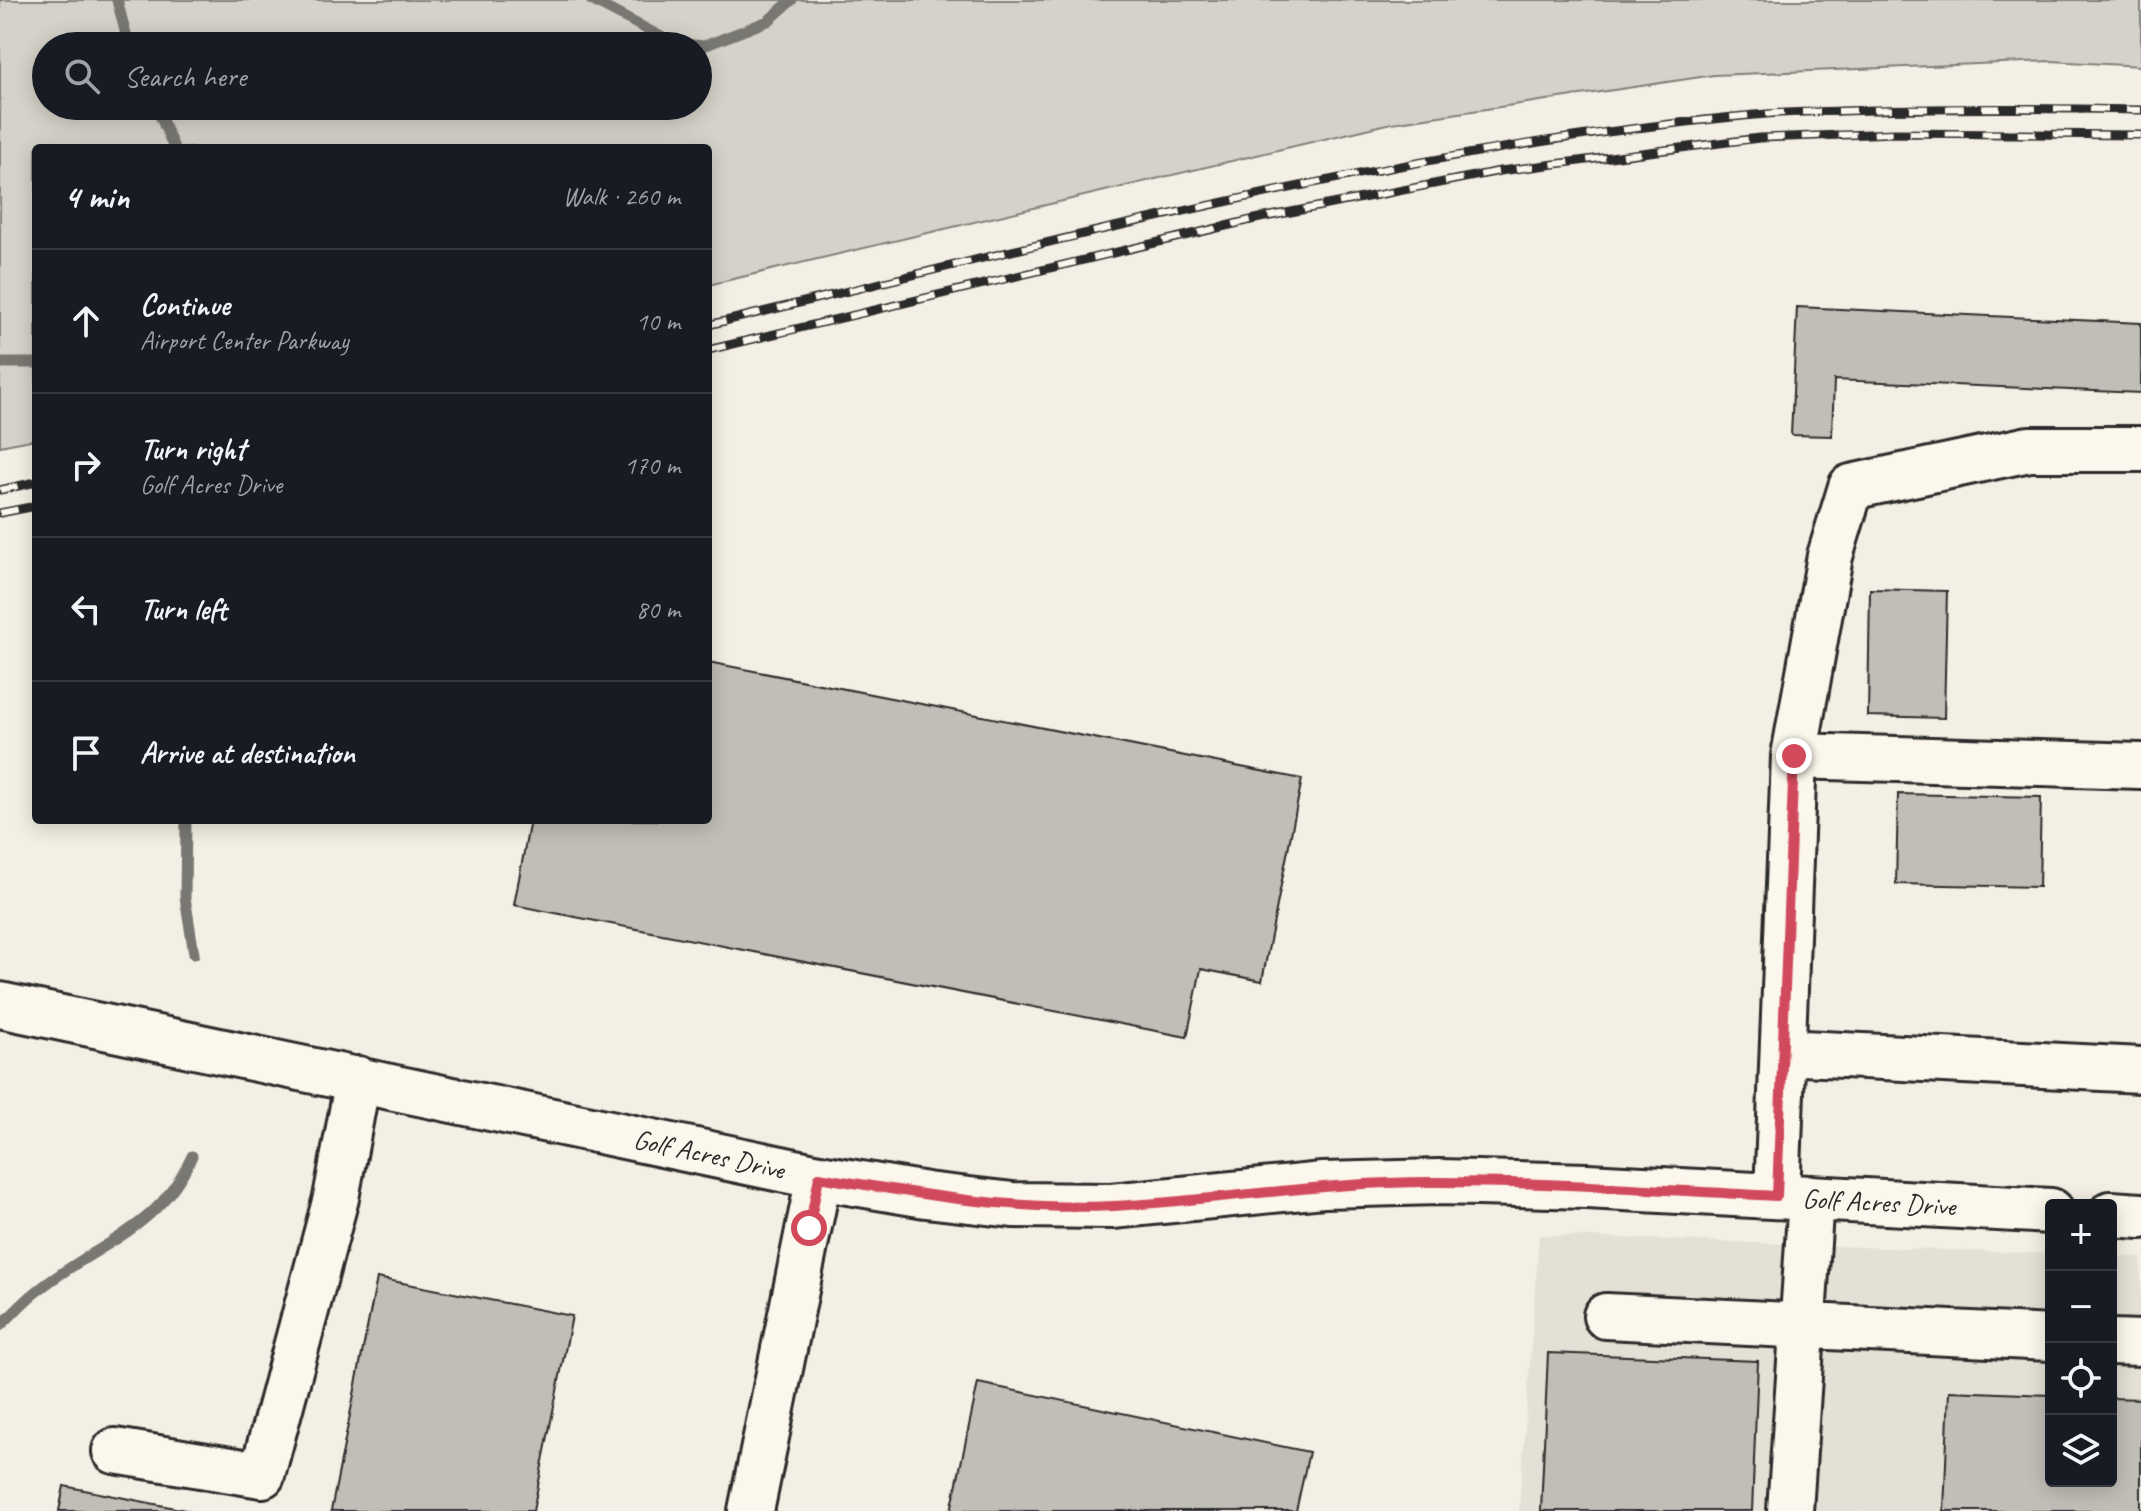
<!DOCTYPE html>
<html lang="en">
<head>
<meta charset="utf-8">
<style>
  :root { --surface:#171b24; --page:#20242c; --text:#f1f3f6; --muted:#9ea1a6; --line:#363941 }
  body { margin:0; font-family:Caveat,sans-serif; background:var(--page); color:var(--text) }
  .controls { position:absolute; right:24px; bottom:24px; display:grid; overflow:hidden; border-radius:8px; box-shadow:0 4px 20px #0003 }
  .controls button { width:72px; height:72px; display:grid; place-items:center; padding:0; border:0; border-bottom:2px solid var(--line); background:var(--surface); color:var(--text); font:40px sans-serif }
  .stop { position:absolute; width:24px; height:24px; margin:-18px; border:6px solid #d1495b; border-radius:50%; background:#fff }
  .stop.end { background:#d1495b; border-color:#fff; box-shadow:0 2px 8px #0008 }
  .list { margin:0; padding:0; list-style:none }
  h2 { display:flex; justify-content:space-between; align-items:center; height:104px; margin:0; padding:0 32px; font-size:34px }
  h2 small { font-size:26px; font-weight:400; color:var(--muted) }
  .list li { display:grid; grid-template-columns:52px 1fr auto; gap:24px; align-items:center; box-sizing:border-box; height:144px; padding:0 32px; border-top:2px solid var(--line) }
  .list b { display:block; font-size:30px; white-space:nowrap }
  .list p { margin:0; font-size:26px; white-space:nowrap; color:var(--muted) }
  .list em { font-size:26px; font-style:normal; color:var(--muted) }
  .icon { flex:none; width:44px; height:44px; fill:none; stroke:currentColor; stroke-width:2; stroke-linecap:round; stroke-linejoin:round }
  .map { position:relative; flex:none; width:2141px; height:1511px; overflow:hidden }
  .search { position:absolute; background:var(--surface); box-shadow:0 4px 20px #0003; left:32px; top:32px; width:680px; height:88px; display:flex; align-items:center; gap:20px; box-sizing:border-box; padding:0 28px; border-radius:44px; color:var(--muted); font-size:30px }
  .panel { position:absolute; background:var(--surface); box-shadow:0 4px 20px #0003; left:32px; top:144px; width:680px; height:680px; border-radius:8px }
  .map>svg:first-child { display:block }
</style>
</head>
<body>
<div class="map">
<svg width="2141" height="1511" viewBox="0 0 2141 1511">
  <rect width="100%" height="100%" fill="#f3efe4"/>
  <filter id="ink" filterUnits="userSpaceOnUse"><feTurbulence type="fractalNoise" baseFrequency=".0125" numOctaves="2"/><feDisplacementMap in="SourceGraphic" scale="16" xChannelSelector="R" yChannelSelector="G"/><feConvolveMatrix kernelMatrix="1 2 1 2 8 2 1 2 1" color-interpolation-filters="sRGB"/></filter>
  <g filter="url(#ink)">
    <path fill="#e4e0d6" d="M1539,1235L2051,1254V1481H2111V1256L2141,1257V1511H1519Z"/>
    <path fill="#d5d2c9" stroke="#807e7a" stroke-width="2" fill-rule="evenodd" d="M0,0H2141V66L2051,61L1714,75L1392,123L708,285V148H36V439L0,446ZM46,46H698V106H46Z"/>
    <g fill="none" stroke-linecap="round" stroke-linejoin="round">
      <path stroke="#787772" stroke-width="11" d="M117,0L129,46
        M591,0L673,43L704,46L768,21L792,0
        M156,106L174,148
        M0,363H36
        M186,820L185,897L194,954
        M0,1326C12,1315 23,1302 36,1292C96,1243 157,1233 192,1156"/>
    </g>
    <path fill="#c0beb6" stroke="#2b2b2b" stroke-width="2" d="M1797,307L2141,323V393L1834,380L1832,436L1791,435Z
      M1870,589L1947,591L1944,718L1868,716Z
      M708,662L1302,779L1262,981L1201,969L1187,1037L514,905L530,820H708Z
      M1898,794L2041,797L2039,887L1896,884Z
      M377,1278L572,1316L533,1511H331Z
      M1548,1353L1758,1361L1752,1511H1541Z
      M978,1383L1309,1452L1296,1511H951Z
      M1949,1391L2051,1395V1481H2111V1398L2141,1399V1511H1944Z
      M64,1486L190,1511H59Z"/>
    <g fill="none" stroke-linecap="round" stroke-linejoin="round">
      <g stroke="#2b2b2b" stroke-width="50">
        <path id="minor" d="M1794,756L1830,556L1851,487L2029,449H2141
          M0,1005L819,1177L926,1195L1013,1205L1112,1206L1323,1185L1439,1182L1587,1186L2051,1211
          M1783,1052L2141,1070
          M1777,1196L1794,756L2141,766
          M2111,1214L2141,1216
          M1606,1316L2051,1338
          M2111,1342L2141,1343
          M115,1451L262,1475L336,1198L358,1079
          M751,1511L819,1177
          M1790,1511L1811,1198"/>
      </g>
      <use href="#minor" stroke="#fbf7ec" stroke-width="44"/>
      <g stroke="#2b2b2b" stroke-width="9">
        <path id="rail" d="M708,325C1054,242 1399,148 1754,115C1783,112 1812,112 1841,111C1941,107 2041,108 2141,110
          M708,350L1255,219L1500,171L1759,138L1895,133L2141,135
          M0,490L36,482
          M0,513L36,506"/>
      </g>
      <use href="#rail" stroke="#fbf7ec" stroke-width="6" stroke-dasharray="18" stroke-linecap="butt"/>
    </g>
  </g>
  <g fill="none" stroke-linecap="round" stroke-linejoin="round" filter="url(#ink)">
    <path stroke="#d1495b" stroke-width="10" d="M809,1228L819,1177C916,1194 1014,1211 1113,1206C1222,1200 1329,1181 1439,1182C1551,1182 1664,1190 1777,1196L1794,756"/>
  </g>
  <g text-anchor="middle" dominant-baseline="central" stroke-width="6" stroke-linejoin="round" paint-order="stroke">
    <g font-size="28" fill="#2b2b2b" stroke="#fbf7ec">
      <text transform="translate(709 1154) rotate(12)">Golf Acres Drive</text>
      <text transform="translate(1879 1202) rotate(3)">Golf Acres Drive</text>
    </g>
  </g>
</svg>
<div class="controls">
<button>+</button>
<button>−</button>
<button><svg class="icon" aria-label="locate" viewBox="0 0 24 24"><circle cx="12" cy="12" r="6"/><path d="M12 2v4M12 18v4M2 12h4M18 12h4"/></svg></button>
<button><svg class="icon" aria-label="layers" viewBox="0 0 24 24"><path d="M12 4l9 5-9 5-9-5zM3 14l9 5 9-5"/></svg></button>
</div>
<div class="stop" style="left:809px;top:1228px"></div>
<div class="stop end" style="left:1794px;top:756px"></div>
<div class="search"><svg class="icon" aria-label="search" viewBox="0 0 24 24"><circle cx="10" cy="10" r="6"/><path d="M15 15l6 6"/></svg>Search here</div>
<section class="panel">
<h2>4 min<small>Walk · 260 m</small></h2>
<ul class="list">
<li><svg class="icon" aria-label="ahead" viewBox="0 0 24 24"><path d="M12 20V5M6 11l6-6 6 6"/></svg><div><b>Continue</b><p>Airport Center Parkway</p></div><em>10 m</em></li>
<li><svg class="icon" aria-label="right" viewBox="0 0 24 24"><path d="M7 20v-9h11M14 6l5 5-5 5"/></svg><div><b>Turn right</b><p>Golf Acres Drive</p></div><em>170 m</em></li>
<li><svg class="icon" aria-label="left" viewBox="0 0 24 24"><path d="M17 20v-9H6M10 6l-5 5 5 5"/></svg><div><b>Turn left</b></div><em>80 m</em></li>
<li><svg class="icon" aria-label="arrive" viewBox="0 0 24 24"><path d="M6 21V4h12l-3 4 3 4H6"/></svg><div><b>Arrive at destination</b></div></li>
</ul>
</section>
</div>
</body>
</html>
